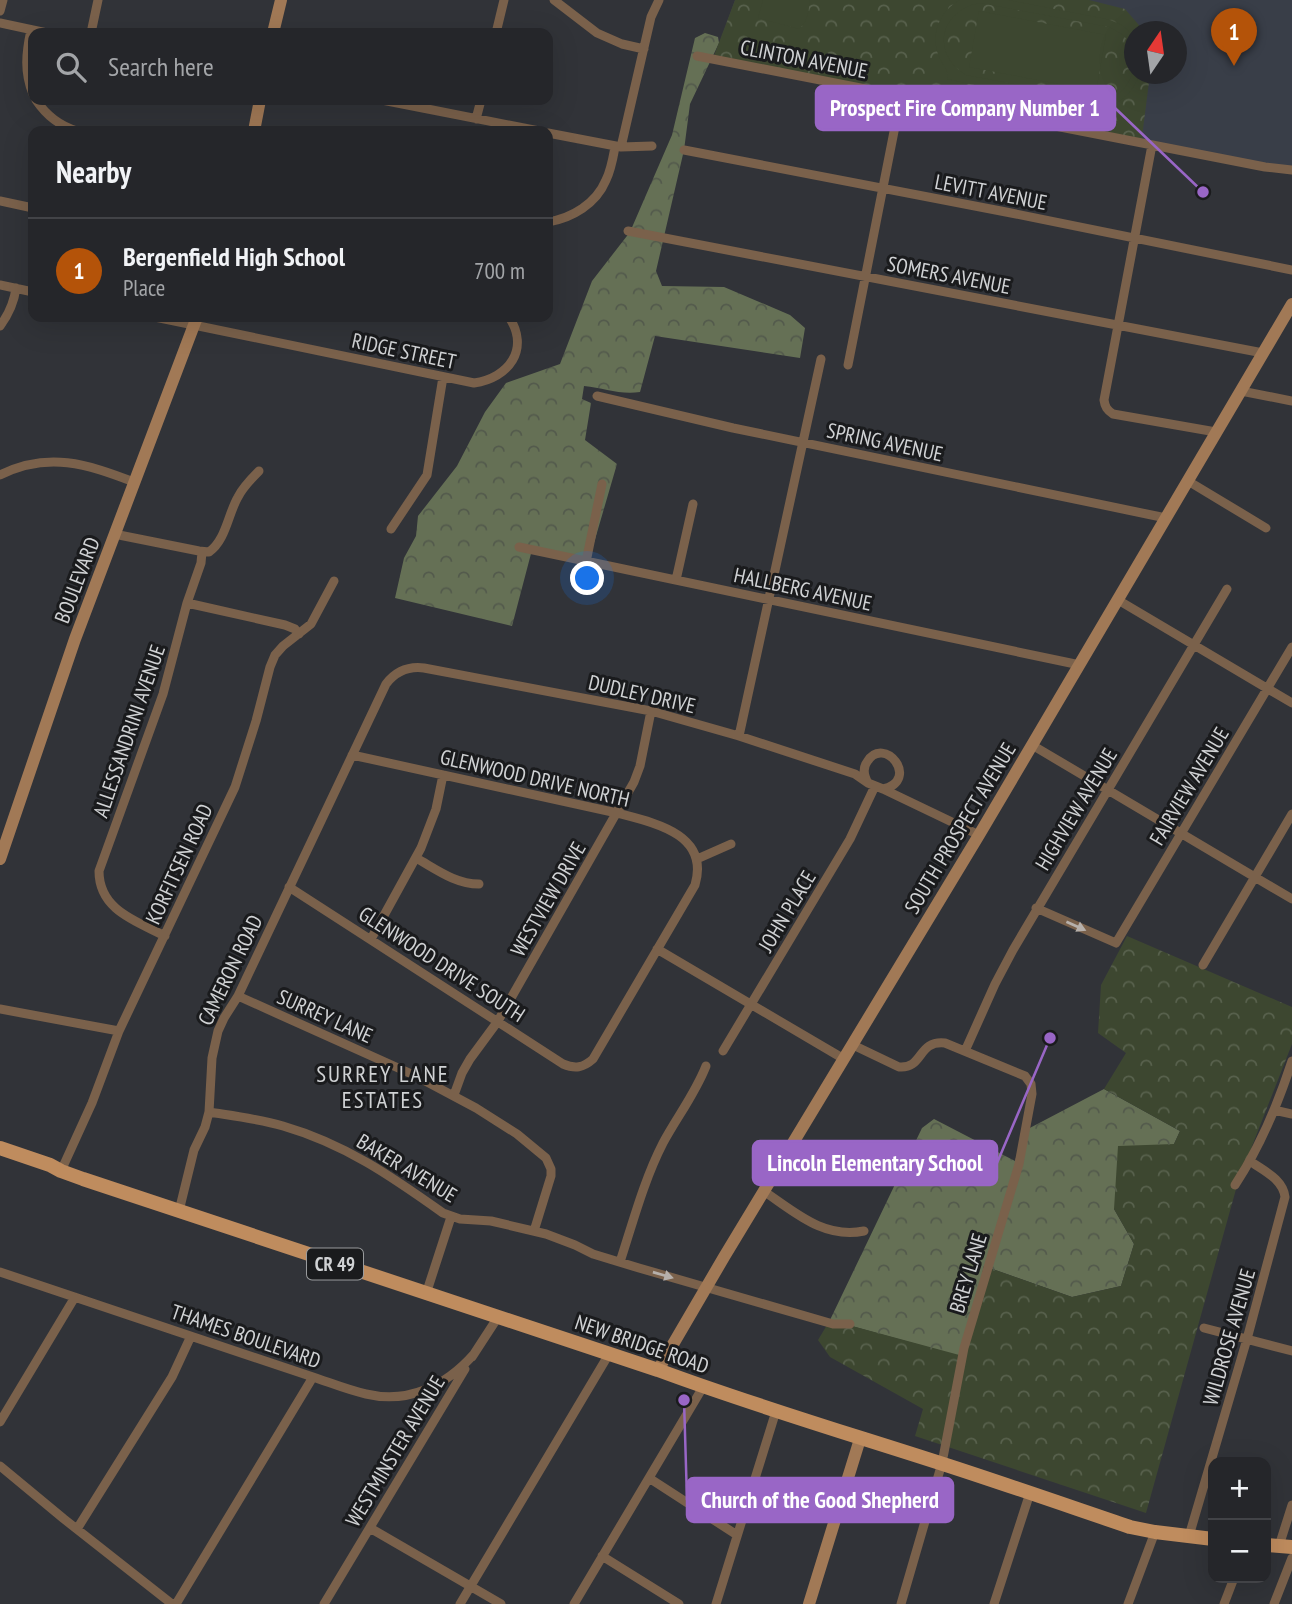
<!DOCTYPE html>
<html lang="en">
<head>
<meta charset="utf-8">
<style>
  :root { --surface:#25262a; --page:#313236; --text:#f1f3f6; --muted:#a3a5a8; --line:#424347; --accent:#b45309 }
  body { margin:0; font-family:"PT Sans Narrow",sans-serif; background:var(--page); color:var(--text) }
  .controls { position:absolute; right:21px; bottom:21px; display:grid; overflow:hidden; border-radius:14px; box-shadow:0 7px 28px #0002 }
  .controls button { width:63px; height:63px; display:grid; place-items:center; padding:0; border:0; border-bottom:2px solid var(--line); background:var(--surface); color:var(--text); font:35px sans-serif }
  .compass { position:absolute; left:1124px; top:21px; width:63px; height:63px; border-radius:50%; background:var(--surface); box-shadow:0 7px 28px #0002; rotate:13deg }
  .you { position:absolute; left:588px; top:579px; width:24px; height:24px; margin:-18px; border:5px solid #fff; border-radius:50%; background:#1a73e8; box-shadow:0 0 0 10px #1a73e833 }
  .badge { display:grid; place-items:center; width:46px; height:46px; border-radius:50%; background:var(--accent); color:#fff; font-size:23px; font-weight:700 }
  .pin { position:absolute; translate:-50% -58px; filter:drop-shadow(0 2px 4px #0008) }
  .pin::after { content:''; position:absolute; top:37px; width:24px; height:21px; background:inherit; clip-path:polygon(0 0,100% 0,50% 100%) }
  .list { margin:0; padding:0; list-style:none }
  h2 { display:flex; justify-content:space-between; align-items:center; height:91px; margin:0; padding:0 28px; font-size:30px }
  h2 small { font-size:23px; font-weight:400; color:var(--muted) }
  .list li { display:grid; grid-template-columns:46px 1fr auto; gap:21px; align-items:center; box-sizing:border-box; height:105px; padding:0 28px; border-top:2px solid var(--line) }
  .list b { display:block; font-size:26px; white-space:nowrap }
  .list p { margin:0; font-size:23px; white-space:nowrap; color:var(--muted) }
  .list em { font-size:23px; font-style:normal; color:var(--muted) }
  .icon { flex:none; width:38px; height:38px; fill:none; stroke:currentColor; stroke-width:2; stroke-linecap:round; stroke-linejoin:round }
  .map { position:relative; flex:none; width:1292px; height:1604px; overflow:hidden }
  .search { position:absolute; background:var(--surface); box-shadow:0 7px 28px #0002; left:28px; top:28px; width:525px; height:77px; display:flex; align-items:center; gap:18px; box-sizing:border-box; padding:0 24px; border-radius:14px; color:var(--muted); font-size:26px }
  .panel { position:absolute; background:var(--surface); box-shadow:0 7px 28px #0002; left:28px; top:126px; width:525px; height:196px; border-radius:14px }
  .map>svg:first-child { display:block }
</style>
</head>
<body>
<div class="map">
<svg width="1292" height="1604" viewBox="0 0 1292 1604">
  <defs>
    <pattern id="forest-crowns" width="20" height="18" patternUnits="userSpaceOnUse" patternTransform="scale(1.75)"><rect width="20" height="18" fill="#657055"/><path d="M2 6a3 3 0 1 1 6 0M12 15a3 3 0 1 1 6 0" fill="none" stroke="#535a4c"/></pattern>
    <pattern id="park-crowns" width="20" height="18" patternUnits="userSpaceOnUse" patternTransform="scale(1.75)"><rect width="20" height="18" fill="#3d4730"/><path d="M2 6a3 3 0 1 1 6 0M12 15a3 3 0 1 1 6 0" fill="none" stroke="#58614d"/></pattern>
  </defs>
  <rect width="100%" height="100%" fill="#313338"/>
  <path fill="#393e48" fill-rule="evenodd" d="M735,0H1292V170L716,52ZM1134,32H1176V74H1134Z"/>
  <path fill="url(#forest-crowns)" d="M705,33L718,37L719,43L690,104L684,150L656,271L662,286L724,287L790,315L805,328L800,358L655,336L640,392C620,395 604,388 584,386L582,399L591,403L585,440L617,464L589,560L533,546L512,626L395,598L404,558L416,536L418,516L457,466L485,412L506,383L560,364L592,281L630,232L672,135L695,38Z
    M1104,1089L1180,1131L1174,1144L1114,1209L1134,1244L1121,1286L1072,1297L984,1266L963,1357L830,1320L922,1128L934,1119L1015,1161L1024,1131Z"/>
  <path fill="url(#park-crowns)" d="M735,0H1089L1125,9L1144,31L1134,32V74H1150L1141,145L712,61Z
    M1127,936L1292,1007V1044L1238,1182L1146,1513L915,1436L923,1409L830,1357L818,1340L830,1320L963,1356L984,1266L1072,1297L1121,1286L1134,1244L1114,1209L1118,1146L1174,1144L1180,1131L1104,1089L1126,1053L1098,1033L1101,985Z"/>
  <path fill="#3d4730" fill-rule="evenodd" d="M763,0H809C810,10 807,22 799,29L758,18Z
    M960,0H1008L1106,19C1140,28 1134,45 1134,74H1140C1133,90 1125,101 1108,106L1106,113L947,79C949,70 944,67 940,59C929,37 939,11 960,0ZM980,3L1109,27C1114,30 1120,32 1124,36C1139,52 1136,80 1119,93C1113,97 1105,99 1098,100L966,75C930,54 940,10 980,3Z
    M979,11L1106,35L1096,91L969,67Z"/>
  <g fill="none" stroke-linecap="round" stroke-linejoin="round">
    <path stroke="#7a614b" stroke-width="9" d="M554,0L597,33L622,44L644,49
      M0,11L3,0
      M0,23L47,33
      M31,30C26,53 24,72 33,94
      M91,33L98,0
      M496,33L504,0
      M697,56L1265,167L1292,170
      M36,100C46,115 60,126 77,131
      M382,100L539,131
      M476,119L481,100
      M548,133L621,147L652,146
      M1152,145L1104,400C1105,407 1107,410 1113,414L1216,432
      M621,147L651,17L659,0
      M684,150L1006,212L1292,270
      M0,201L33,208
      M548,222C572,218 596,204 606,180C611,170 613,158 615,147
      M628,231L1263,353
      M0,285L33,292
      M155,317L474,383C509,378 530,349 509,317
      M0,326C9,314 14,303 16,288
      M848,365L901,96
      M1241,391L1292,401
      M597,396L733,428L1166,518
      M0,475C48,451 87,464 134,482
      M1188,481L1266,528
      M391,529L427,475L443,377
      M114,534L199,551L209,552C226,540 228,514 238,497C243,487 251,479 259,471
      M519,547L1080,665
      M586,562L602,484
      M676,580L693,504
      M1118,600L1292,703
      M187,603L285,625L295,629L299,634
      M739,736L821,359
      M1032,745L1292,899
      M883,789L979,835
      M416,858C436,869 455,884 479,884
      M697,859L731,844
      M289,887L563,1064C575,1069 583,1068 593,1059L695,885C710,834 655,823 617,813L352,755
      M1036,908L1116,943L1292,647
      M165,936C136,921 99,910 99,871L163,694L187,603L201,563L202,552
      M371,939L421,848L436,809L443,775
      M657,949L844,1059
      M1203,965L1292,814
      M238,996L416,1076L476,1108L517,1134L546,1158L551,1169V1176L534,1231
      M0,1009L119,1031
      M853,1045L899,1067C924,1069 917,1040 945,1043L1025,1076L1031,1084L1032,1094L1019,1164L964,1348L942,1463L901,1604
      M723,1051L850,839L875,786
      M965,1051L995,984L1013,950L1227,589
      M454,1095L462,1073L470,1059L498,1021L634,782L640,766L651,711
      M1274,1110L1292,1114
      M209,1112C234,1116 259,1119 283,1126C345,1144 391,1176 443,1213L460,1219L491,1221L546,1234L575,1245L593,1254L639,1268L833,1324H850
      M61,1171L92,1103L119,1031L235,787L256,721L270,667L275,655L283,646L311,624L334,581
      M1235,1185C1260,1147 1278,1104 1292,1061
      M765,1192C796,1213 824,1239 864,1231
      M179,1211L194,1150L205,1127L209,1112L212,1058L218,1031L224,1018L238,996L386,684C396,671 408,666 424,668L651,711L739,736L855,774L868,783L883,789C921,780 884,734 867,762C862,769 864,776 868,783
      M620,1262C633,1222 644,1180 663,1143C677,1117 695,1094 706,1066
      M0,1272L313,1377C331,1383 348,1390 366,1394C408,1404 446,1386 474,1354
      M426,1294L451,1217
      M1204,1328L1292,1351
      M472,1357L498,1317
      M0,1422L75,1297
      M0,1466L64,1519L172,1604
      M649,1478L737,1535
      M370,1528L501,1604
      M77,1529L172,1377L191,1336
      M1189,1536L1247,1339L1285,1197C1283,1179 1264,1171 1250,1161
      M1279,1546L1292,1505
      M602,1556L679,1604
      M176,1604L313,1377
      M324,1604L465,1369
      M460,1604L609,1354
      M574,1604L703,1387
      M716,1604L776,1411
      M994,1604L1030,1493
      M1128,1604L1155,1532
      M1224,1604L1234,1578
      M1274,1604L1292,1558"/>
    <path stroke="#a17956" stroke-width="12" d="M273,33L281,0
      M254,131L260,100
      M0,859L75,639L197,317
      M658,1370L724,1257L979,835L1292,304
      M809,1604L860,1439"/>
    <path stroke="#bf8c5e" stroke-width="14" d="M0,1148L50,1165L61,1171L83,1179L658,1370C752,1405 847,1433 943,1464C1005,1484 1068,1506 1130,1527L1155,1532L1213,1539
      M1266,1545L1292,1547"/>
  </g>
  <defs><path id="oneway-solid" d="M-6-.8H1V-3.2L6.5 0L1 3.2V.8H-6Z" transform="scale(1.75)"/></defs>
  <g fill="#b6b0ab">
    <use href="#oneway-solid" transform="translate(1076 926) rotate(24)"/>
    <use href="#oneway-solid" transform="translate(663 1275) rotate(16)"/>
  </g>
  <g text-anchor="middle" dominant-baseline="central" stroke-width="6" stroke-linejoin="round" paint-order="stroke">
    <rect fill="#1a1b1d" stroke="#999b9d" stroke-width="2" x="307" y="1248.5" width="56" height="31" rx="5"/>
    <g font-size="19" font-weight="bold" fill="#d0d2d4">
      <text x="335" y="1264">CR 49</text>
    </g>
    <g font-size="21" fill="#d0d2d4" stroke="#1a1b1d">
      <text transform="translate(804 59) rotate(11)">CLINTON AVENUE</text>
      <text transform="translate(991 192) rotate(11)">LEVITT AVENUE</text>
      <text transform="translate(949 275) rotate(11)">SOMERS AVENUE</text>
      <text transform="translate(404 351) rotate(12)">RIDGE STREET</text>
      <text transform="translate(885 442) rotate(12)">SPRING AVENUE</text>
      <text transform="translate(77 580) rotate(-69)">BOULEVARD</text>
      <text transform="translate(803 589) rotate(12)">HALLBERG AVENUE</text>
      <text transform="translate(642 694) rotate(13)">DUDLEY DRIVE</text>
      <text transform="translate(129 731) rotate(-71)">ALLESSANDRINI AVENUE</text>
      <text transform="translate(535 778) rotate(13)">GLENWOOD DRIVE NORTH</text>
      <text transform="translate(1189 786) rotate(-59)">FAIRVIEW AVENUE</text>
      <text transform="translate(1076 809) rotate(-59)">HIGHVIEW AVENUE</text>
      <text transform="translate(960 828) rotate(-59)">SOUTH PROSPECT AVENUE</text>
      <text transform="translate(179 864) rotate(-65)">KORFITSEN ROAD</text>
      <text transform="translate(548 899) rotate(-60)">WESTVIEW DRIVE</text>
      <text transform="translate(787 911) rotate(-59)">JOHN PLACE</text>
      <text transform="translate(442 964) rotate(33)">GLENWOOD DRIVE SOUTH</text>
      <text transform="translate(230 970) rotate(-64)">CAMERON ROAD</text>
      <text transform="translate(325 1016) rotate(24)">SURREY LANE</text>
      <text transform="translate(407 1168) rotate(31)">BAKER AVENUE</text>
      <text transform="translate(968 1273) rotate(-73)">BREY LANE</text>
      <text transform="translate(246 1336) rotate(19)">THAMES BOULEVARD</text>
      <text transform="translate(1229 1337) rotate(-74)">WILDROSE AVENUE</text>
      <text transform="translate(642 1344) rotate(19)">NEW BRIDGE ROAD</text>
      <text transform="translate(395 1451) rotate(-59)">WESTMINSTER AVENUE</text>
    </g>
    <g font-size="23" letter-spacing="2" fill="#d0d2d4" stroke="#1a1b1d">
      <text x="383" y="1073">SURREY LANE<tspan x="383" dy="26">ESTATES</tspan></text>
    </g>
  </g>
  <path fill="none" stroke="#9966c6" stroke-width="2.5" d="M1203 192L1115 108M1050 1038L997 1163M684 1400L687 1500"/>
  <g fill="#9966c6" stroke="#1a1b1d" stroke-width="2.5">
    <circle cx="1203" cy="192" r="7"/>
    <circle cx="1050" cy="1038" r="7"/>
    <circle cx="684" cy="1400" r="7"/>
  </g>
  <g fill="#9966c6" stroke="#9966c6" stroke-width="2.5">
    <rect x="816" y="86" width="299" height="44" rx="7"/>
    <rect x="753" y="1141" width="244" height="44" rx="7"/>
    <rect x="687" y="1478" width="266" height="44" rx="7"/>
  </g>
  <g font-size="23" text-anchor="middle" font-weight="bold" fill="#fff">
    <text x="965" y="116">Prospect Fire Company Number 1</text>
    <text x="875" y="1171">Lincoln Elementary School</text>
    <text x="820" y="1508">Church of the Good Shepherd</text>
  </g>
</svg>
<div class="controls">
<button>+</button>
<button>−</button>
</div>
<svg class="compass" viewBox="-18 -18 36 36"><path d="M0-13l5 13h-10z" fill="#e53935"/><path d="M0 13l5-13h-10z" fill="#a3a5a8"/></svg>
<div class="you"></div>
<div class="pin badge" style="left:1234px;top:66px">1</div>
<div class="search"><svg class="icon" aria-label="search" viewBox="0 0 24 24"><circle cx="10" cy="10" r="6"/><path d="M15 15l6 6"/></svg>Search here</div>
<section class="panel">
<h2>Nearby<small></small></h2>
<ul class="list">
<li><span class="badge">1</span><div><b>Bergenfield High School</b><p>Place</p></div><em>700 m</em></li>
</ul>
</section>
</div>
</body>
</html>
